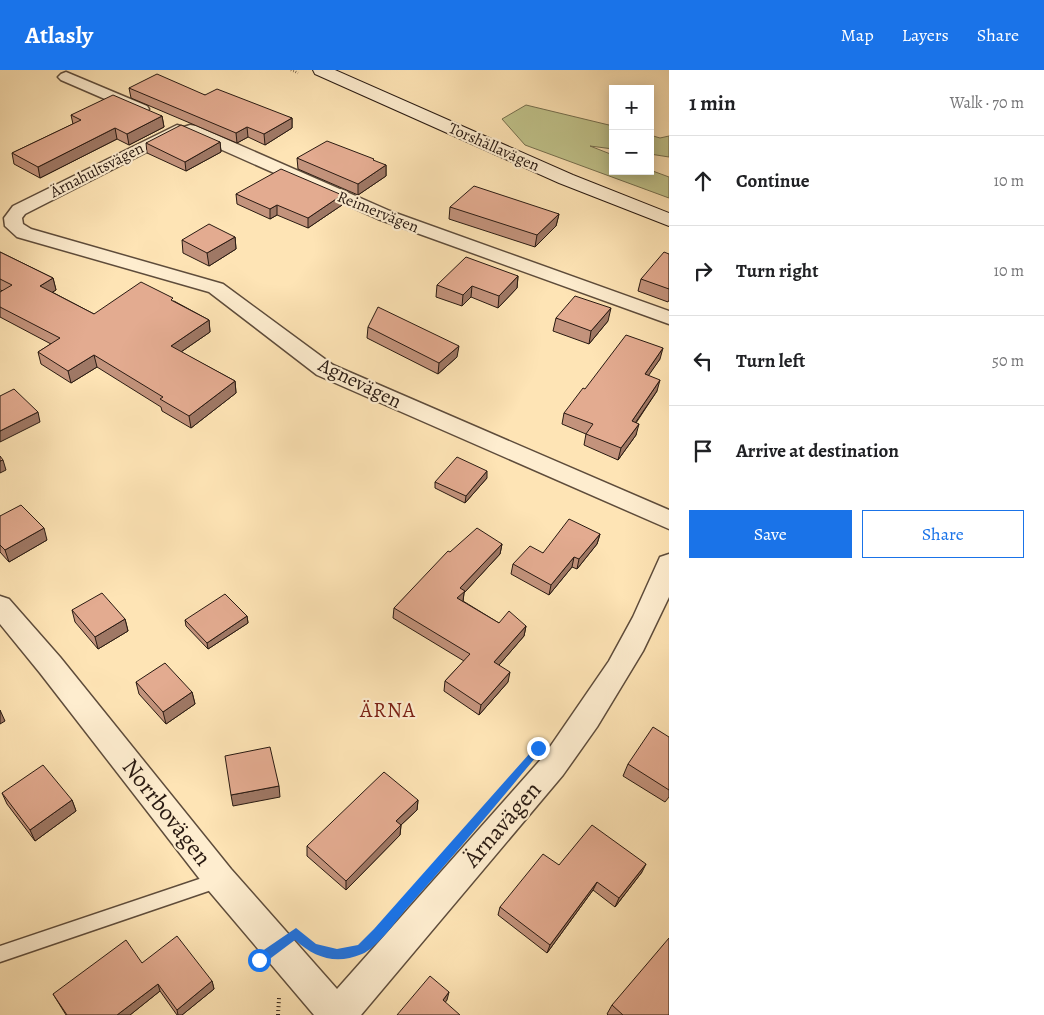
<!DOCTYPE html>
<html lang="en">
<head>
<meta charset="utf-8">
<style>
  :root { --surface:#fff; --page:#f2f2f2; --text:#202124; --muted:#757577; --line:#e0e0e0; --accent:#1a73e8 }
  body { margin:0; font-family:Alegreya,serif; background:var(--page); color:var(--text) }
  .controls { position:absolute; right:15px; top:15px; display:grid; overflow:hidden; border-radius:0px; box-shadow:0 2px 12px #0003 }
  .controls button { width:45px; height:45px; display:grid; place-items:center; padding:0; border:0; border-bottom:1px solid var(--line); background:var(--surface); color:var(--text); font:25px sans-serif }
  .stop { position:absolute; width:15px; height:15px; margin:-11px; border:4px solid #1a73e8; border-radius:50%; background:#fff }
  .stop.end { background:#1a73e8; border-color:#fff; box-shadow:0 1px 5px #0008 }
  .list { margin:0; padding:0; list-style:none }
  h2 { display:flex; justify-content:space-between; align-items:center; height:65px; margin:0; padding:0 20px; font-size:21px }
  h2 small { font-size:16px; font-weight:400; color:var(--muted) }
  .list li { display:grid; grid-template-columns:32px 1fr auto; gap:15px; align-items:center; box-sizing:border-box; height:90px; padding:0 20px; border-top:1px solid var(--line) }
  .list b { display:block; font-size:19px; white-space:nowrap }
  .list em { font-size:16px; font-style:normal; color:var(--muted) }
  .actions { display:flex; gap:10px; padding:15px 20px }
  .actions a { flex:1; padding:11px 0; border:1px solid var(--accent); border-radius:0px; text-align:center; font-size:18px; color:var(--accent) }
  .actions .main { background:var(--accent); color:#fff }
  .icon { flex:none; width:28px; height:28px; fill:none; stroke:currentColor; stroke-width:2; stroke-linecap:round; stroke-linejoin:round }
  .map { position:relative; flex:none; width:669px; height:945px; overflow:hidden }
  header { display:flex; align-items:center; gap:30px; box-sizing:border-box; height:70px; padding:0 25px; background:var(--accent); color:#fff }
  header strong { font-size:24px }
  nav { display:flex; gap:28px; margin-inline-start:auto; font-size:18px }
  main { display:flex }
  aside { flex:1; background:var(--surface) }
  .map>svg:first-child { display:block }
</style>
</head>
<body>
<header>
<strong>Atlasly</strong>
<nav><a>Map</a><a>Layers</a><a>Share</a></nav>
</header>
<main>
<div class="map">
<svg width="669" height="945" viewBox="0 0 669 945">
  <rect width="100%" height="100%" fill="#fee4b5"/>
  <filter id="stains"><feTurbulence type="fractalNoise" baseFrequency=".004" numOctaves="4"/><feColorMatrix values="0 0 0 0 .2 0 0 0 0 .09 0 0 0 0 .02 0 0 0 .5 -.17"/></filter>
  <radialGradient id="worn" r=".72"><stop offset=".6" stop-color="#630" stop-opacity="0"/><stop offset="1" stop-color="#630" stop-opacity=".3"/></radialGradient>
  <path fill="#c1c48c" stroke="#756f4f" d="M526,35L613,56V79L590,76L613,85V101L650,100L669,107V128L525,75L502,49Z
    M650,65L660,68L669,66V87L650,84Z"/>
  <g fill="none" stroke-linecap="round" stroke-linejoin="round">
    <g stroke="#5e4c3b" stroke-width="3">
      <path id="lane" d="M220,802L226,805L228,810L226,815L0,892V876Z"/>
    </g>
    <g stroke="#5e4c3b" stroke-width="3">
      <path id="street" d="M66,2L147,36L149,39L147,42H135L61,10L58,7L61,4Z
        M177,55L184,57L190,55L196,56L390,141L669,241V254L378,149L184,63L25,144L22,148L23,154L31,159L223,214L333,295L669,440V459L317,305L209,222L17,167L5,156L4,148L13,136Z
        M669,484V527L643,581L597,657L563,705L361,945H314L209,821L40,603L0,554V526L9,529L60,587L231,799L337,919L543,687L609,591L633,547L660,487Z"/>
    </g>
    <g stroke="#291a12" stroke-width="2">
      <path id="secondary" d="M313,0H335L573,105L669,143V156L559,113L315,4Z"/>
    </g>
    <path stroke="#291a12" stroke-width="2.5" stroke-dasharray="0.5 2" stroke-linecap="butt" d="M291,0L298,3"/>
    <path stroke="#291a12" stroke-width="4" stroke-dasharray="1 3" stroke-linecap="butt" d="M326,882L347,883
      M278,945L279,928"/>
    <use href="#lane" fill="#feedcf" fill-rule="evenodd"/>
    <use href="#street" fill="#feedcf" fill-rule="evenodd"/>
    <use href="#secondary" fill="#feedcf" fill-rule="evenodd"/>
  </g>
  <path fill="#c3937c" stroke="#291a12" d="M129,18L205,25L292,48V58L265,75L248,67L237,73L131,28Z
    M71,45L162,46L164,57L129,75L117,69L40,108L14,94L12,83L73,54Z
    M220,72L221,82L186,101L147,83L146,73Z
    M297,88L386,95V106L358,125L298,99Z
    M236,124L342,125V135L308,158L277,145L270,149L237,134Z
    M450,137L559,144L556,156L535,177L449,149Z
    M235,167L236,179L209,196L183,183L182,170Z
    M0,182L53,208L56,220L52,222L94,244L174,231L209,250L210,262L181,282L235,311L236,323L191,358L162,341L161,337L97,297L71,313L41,294L38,282L51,274L0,247V222L3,221L0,220Z
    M669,184V230L668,232L638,221L641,209Z
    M518,206L517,218L498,238L471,227L462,236L436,227L437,215Z
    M556,248L608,251L589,274L553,261Z
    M368,257L457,287L438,304L367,268Z
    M660,289L648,305L657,321L636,353V365L618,390L584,375L586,364L562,354L564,343Z
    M487,408L465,433L435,418V412Z
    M0,446L47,470L9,492L0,482Z
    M600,464L597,474L577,499L572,497L549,525L511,504L513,494L543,483Z
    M502,474L500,484L464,523L463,531L499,553L526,556L524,566L499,595L508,612L479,645L444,621L445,611L464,591L393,548L394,538L450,482Z
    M72,540L125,549L128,561L98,579L75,552Z
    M247,546L248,553L208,579L186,556L185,550Z
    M136,612L192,622L195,634L166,654L139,624Z
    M669,667V727L665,732L623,706L628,694Z
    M2,723L72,730L76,741L35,771L7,734Z
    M418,730L417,740L401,755L400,765L346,820L307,786V776Z
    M559,795L642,802L615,837L593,820L547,883L498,845L500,837Z
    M142,893L212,911L214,919L182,945H177L160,921L130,945H66L53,924Z
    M612,935L669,945H608L607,944Z"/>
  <path fill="#9f7865" stroke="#291a12" d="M162,46L164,57L129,75L127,64Z
    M292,48V58L265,75L264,64Z
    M247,57L248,67L237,73L236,63Z
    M115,58L117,69L40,108L38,97Z
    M220,72L221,82L186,101L185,92Z
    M386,95V106L358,125V114Z
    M342,125V135L308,158V148Z
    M277,135V145L270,149V139Z
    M559,144L556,156L535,177L537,165Z
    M235,167L236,179L209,196L207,183Z
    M518,206L517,218L498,238L499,226Z
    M53,208L56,220L43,228L40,216Z
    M472,216L471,227L462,236L463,225Z
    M611,238L608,251L589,274L591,261Z
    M209,250L210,262L172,288L171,276Z
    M459,276L457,287L438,304L439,293Z
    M663,278L660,289L642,315L645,304Z
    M94,285L97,297L71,313L68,301Z
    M660,310L657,321L629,362L632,351Z
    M235,311L236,323L191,358L189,346Z
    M38,342L40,352L0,372V361Z
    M639,354L636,365L618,390L621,378Z
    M3,390L6,400L0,403V391Z
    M487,401V408L465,433L466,426Z
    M44,458L47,470L9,492L5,480Z
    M600,464L597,474L577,499L579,489Z
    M502,474L500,484L464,523L463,531L456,539L457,528L460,518Z
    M574,487L572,497L549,525L551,515Z
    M247,546L248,553L208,579L207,573Z
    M125,549L128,561L98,579L95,567Z
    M526,556L524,566L493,602L494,592Z
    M510,602L508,612L479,645L481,635Z
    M192,622L195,634L166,654L163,642Z
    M0,640L5,651L0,654Z
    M279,716L280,727L233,736L231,725Z
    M72,730L76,741L35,771L30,760Z
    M418,730L417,740L401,755L400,765L346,820V811L396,751Z
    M646,794L642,802L615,837L619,828Z
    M597,812L593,820L547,883L550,875Z
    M212,911L214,919L182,945H178L177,940Z
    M158,914L160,921L130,945H117Z
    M449,922L447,930L441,938L443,930Z"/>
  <path fill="#e3ab90" stroke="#291a12" d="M157,4L205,25L217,19L292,48L264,64L247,57L236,63L129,18Z
    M113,25L162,46L127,64L115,58L38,97L12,83L81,50L71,45Z
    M181,55L220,72L185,92L146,73Z
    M327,71L374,89L373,90L386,95L358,114L297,88Z
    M281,99L342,125L308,148L277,135L270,139L236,124Z
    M474,116L559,144L537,165L450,137Z
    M209,154L235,167L207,183L182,170Z
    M0,182L53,208L40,216L94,244L141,212L173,228L171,230L209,250L171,276L235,311L189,346L160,329L163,327L94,285L68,301L38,282L60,268L0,237V222L12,215L0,209Z
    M664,182L669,184V219L641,209Z
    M466,187L518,206L499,226L472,216L463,225L437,215Z
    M575,226L611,238L591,261L556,248Z
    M378,237L459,276L439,293L368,257Z
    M626,265L663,278L645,304L660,310L632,351L639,354L621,378L586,364L593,354L564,343L583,318L585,319Z
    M14,319L38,342L0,361V326Z
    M0,386L3,390L0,391Z
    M457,387L487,401L466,426L435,412Z
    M21,435L44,458L5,480L0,475V446Z
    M569,449L600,464L579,489L574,487L551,515L513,494L530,476L543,483Z
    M477,458L502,474L460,518L465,521L457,528L499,553L509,541L526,556L494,592L510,602L481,635L445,611L470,584L394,538L448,481L450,482Z
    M102,523L125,549L95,567L72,540Z
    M225,524L247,546L207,573L185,550Z
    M165,593L192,622L163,642L136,612Z
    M653,657L669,667V720L628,694Z
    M270,677L279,716L231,725L225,686Z
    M43,695L72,730L30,760L2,723Z
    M384,702L418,730L396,751L401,755L346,811L307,776Z
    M592,755L646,794L619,828L597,812L550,875L500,837L543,784L559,795Z
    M177,866L212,911L177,940L158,914L117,945H67L53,924L126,870L142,893Z
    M669,868V945H623L612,935Z
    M430,906L449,922L443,930L460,945H397Z"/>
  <path fill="#1a73e8" d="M538,674L542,678L541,681C497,734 453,787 407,838C396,851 377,878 362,884C336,895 315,888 295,870L263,894H255V886L296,858L316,874L337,879L358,875L374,859Z"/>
  <g text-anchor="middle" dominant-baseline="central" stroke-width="4.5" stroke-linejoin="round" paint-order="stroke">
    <g font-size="16" fill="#291a12" stroke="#feedcf">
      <text transform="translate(494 77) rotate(24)">Torshällavägen</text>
      <text transform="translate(97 100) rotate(-27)">Ärnahultsvägen</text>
      <text transform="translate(378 142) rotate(22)">Reimervägen</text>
    </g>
    <g font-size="20" fill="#291a12" stroke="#feedcf">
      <text transform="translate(360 313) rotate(26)">Agnevägen</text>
    </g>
    <g font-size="21" letter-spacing="1" fill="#7a1f14" stroke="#feedcf">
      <text x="388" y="640">ÄRNA</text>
    </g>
    <g font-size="24" fill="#291a12" stroke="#feedcf">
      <text transform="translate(167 742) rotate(52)">Norrbovägen</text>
      <text transform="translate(502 754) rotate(-49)">Ärnavägen</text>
    </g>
  </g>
  <rect width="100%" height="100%" filter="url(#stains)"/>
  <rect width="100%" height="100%" fill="url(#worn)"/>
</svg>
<div class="controls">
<button>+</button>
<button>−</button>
</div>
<div class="stop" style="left:259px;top:890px"></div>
<div class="stop end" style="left:538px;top:678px"></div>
</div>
<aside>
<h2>1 min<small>Walk · 70 m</small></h2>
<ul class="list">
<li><svg class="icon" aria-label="ahead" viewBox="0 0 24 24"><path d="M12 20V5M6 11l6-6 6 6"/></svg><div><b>Continue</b></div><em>10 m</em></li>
<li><svg class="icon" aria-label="right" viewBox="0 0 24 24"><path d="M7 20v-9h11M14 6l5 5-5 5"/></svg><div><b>Turn right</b></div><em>10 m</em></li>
<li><svg class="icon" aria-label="left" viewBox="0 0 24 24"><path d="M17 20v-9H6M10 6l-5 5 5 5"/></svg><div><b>Turn left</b></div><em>50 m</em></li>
<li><svg class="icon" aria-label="arrive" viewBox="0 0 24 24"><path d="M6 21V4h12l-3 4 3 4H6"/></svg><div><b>Arrive at destination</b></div></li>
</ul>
<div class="actions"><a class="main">Save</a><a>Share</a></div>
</aside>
</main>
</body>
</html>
